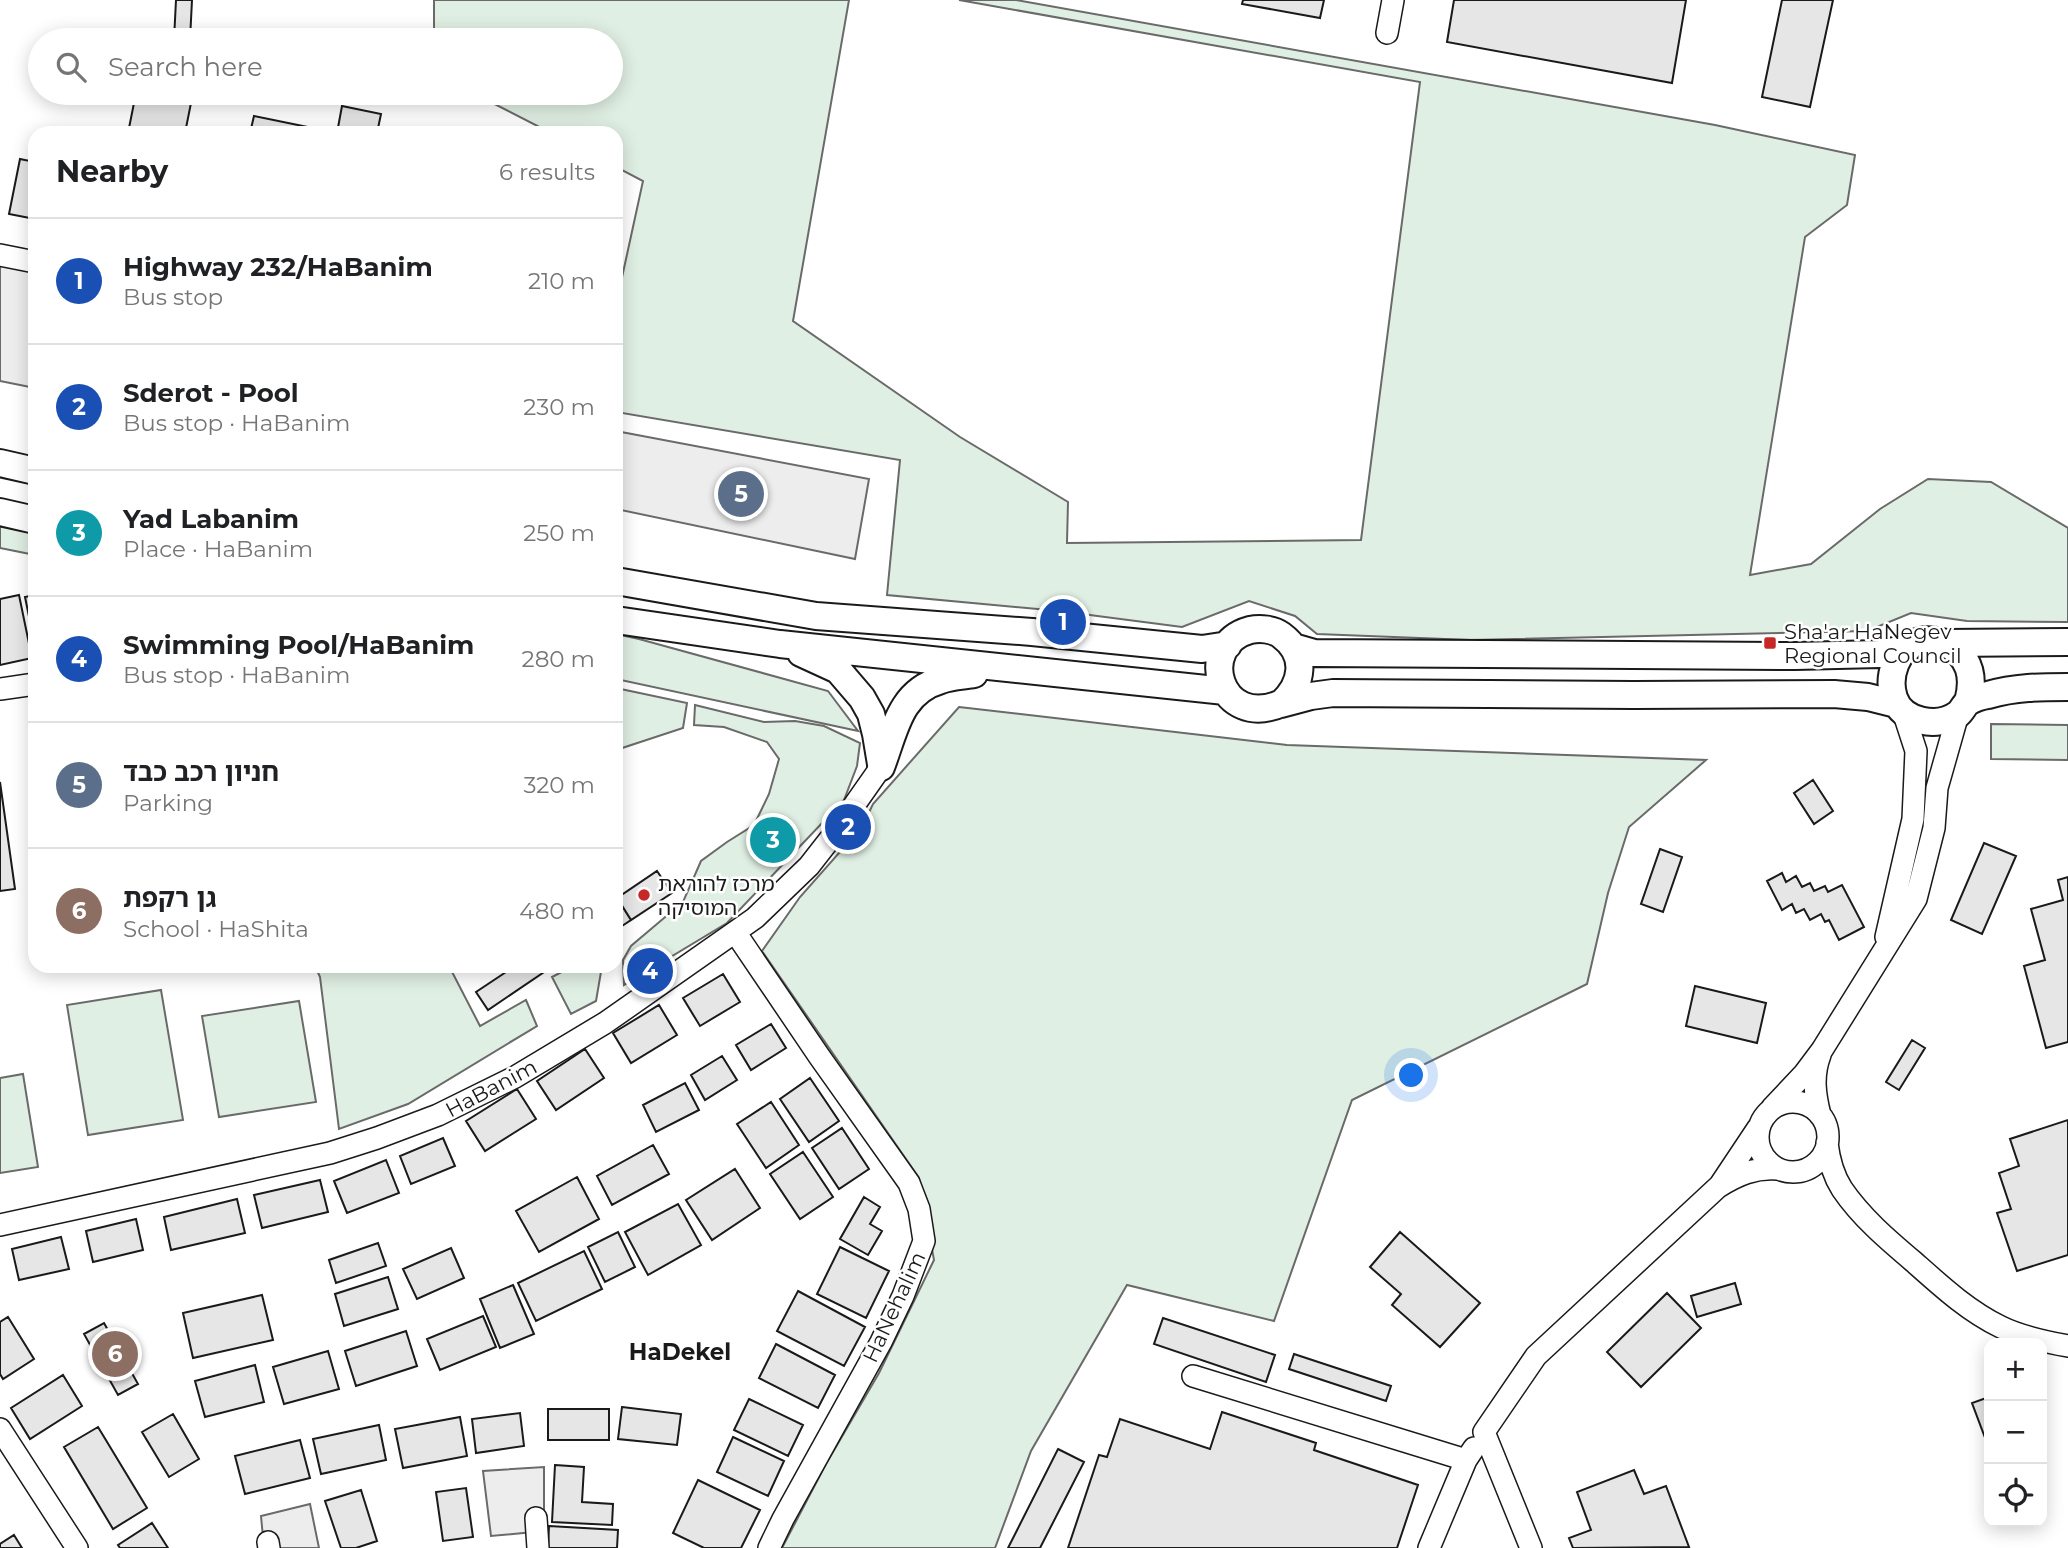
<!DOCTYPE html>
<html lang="en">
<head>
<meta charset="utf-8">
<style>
  :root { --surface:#fff; --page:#f6f6f6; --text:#202124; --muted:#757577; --line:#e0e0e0; --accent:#b45309 }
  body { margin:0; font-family:Montserrat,"Noto Sans Hebrew",sans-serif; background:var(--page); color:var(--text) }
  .controls { position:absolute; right:21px; bottom:21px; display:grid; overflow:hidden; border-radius:14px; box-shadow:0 4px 18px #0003 }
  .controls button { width:63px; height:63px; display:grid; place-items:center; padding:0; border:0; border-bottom:2px solid var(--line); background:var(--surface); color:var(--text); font:35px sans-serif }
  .you { position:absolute; left:1412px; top:1076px; width:24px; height:24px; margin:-18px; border:5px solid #fff; border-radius:50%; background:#1a73e8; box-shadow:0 0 0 10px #1a73e833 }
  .badge { display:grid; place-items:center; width:46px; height:46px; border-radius:50%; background:var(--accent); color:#fff; font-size:23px; font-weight:700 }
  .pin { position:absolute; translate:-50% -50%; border:4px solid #fff; box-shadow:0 2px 7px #0006 }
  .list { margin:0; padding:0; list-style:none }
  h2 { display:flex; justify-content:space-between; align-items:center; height:91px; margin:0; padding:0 28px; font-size:30px }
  h2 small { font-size:23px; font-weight:400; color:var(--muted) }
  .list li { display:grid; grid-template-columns:46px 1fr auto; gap:21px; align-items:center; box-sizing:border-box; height:126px; padding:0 28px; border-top:2px solid var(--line) }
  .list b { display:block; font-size:26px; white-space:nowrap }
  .list p { margin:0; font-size:23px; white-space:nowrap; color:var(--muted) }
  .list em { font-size:23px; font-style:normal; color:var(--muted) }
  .icon { flex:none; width:38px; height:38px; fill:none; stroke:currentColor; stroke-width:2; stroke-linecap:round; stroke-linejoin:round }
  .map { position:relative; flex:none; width:2068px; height:1548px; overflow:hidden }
  .search { position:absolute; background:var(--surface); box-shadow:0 4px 18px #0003; left:28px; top:28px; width:595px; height:77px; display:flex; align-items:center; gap:18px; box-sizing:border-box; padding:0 24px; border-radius:38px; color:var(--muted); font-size:26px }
  .panel { position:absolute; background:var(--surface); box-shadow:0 4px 18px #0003; left:28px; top:126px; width:595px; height:847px; border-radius:21px }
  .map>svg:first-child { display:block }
</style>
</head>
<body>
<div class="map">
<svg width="2068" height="1548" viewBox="0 0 2068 1548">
  <rect width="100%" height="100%" fill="#fff"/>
  <path fill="#e0efe3" stroke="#6a6a6a" stroke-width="2" d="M434,0H849L793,321L960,437L1068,502L1067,543L1361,540L1420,82L959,0H1016L1715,125L1855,155L1847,205L1805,237L1750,575L1811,564L1880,509L1928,479L1991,482L2068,528V622L1967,621L1911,613L1867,631L1471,640L1317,634L1295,616L1249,601L1182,627L1059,611L887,595L900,460L616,412V305L643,181L616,167V133H551L473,93H611V40H434Z
    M0,513L35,520V555L0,548Z
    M616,634L639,639L828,691L858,731L616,679Z
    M616,688L687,703L683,728L616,750Z
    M695,705L764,722L795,721L824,726L860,743L857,766L844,800L727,923L624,985L623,960L631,946L683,902L701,861L727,842L754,825L769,794L779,759L767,742L724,727L694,725Z
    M959,707L1287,745L1706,760L1629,827L1608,893L1587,984L1352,1100L1274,1321L1127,1285L1031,1451L995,1548H782L826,1464L879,1373L934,1260L919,1178L762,951L800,897L862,827L873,804Z
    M1991,724L2068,725V760L1991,759Z
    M315,966H449L480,1026L526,1000L537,1026L408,1104L339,1129L320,977Z
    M573,966H602L596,1001L571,1014L552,977Z
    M161,990L183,1120L88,1135L67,1005Z
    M299,1001L316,1102L219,1117L202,1016Z
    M23,1074L38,1167L0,1173V1078Z"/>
  <path fill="#ededed" stroke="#6a6a6a" stroke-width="2" d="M0,260L35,267V388L0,381Z
    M616,431L869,479L855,559L616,509Z
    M544,1467V1531L491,1536L483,1471Z
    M310,1504L319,1548H264L261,1516Z"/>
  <path fill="#e6e6e6" stroke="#1a1a1a" stroke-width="2" d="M176,0H192L190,40H174Z
    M1243,0H1324L1320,18L1242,4Z
    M1454,0H1686L1672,83L1447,42Z
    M1782,0H1833L1810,107L1762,97Z
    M136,93H168L192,98L185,133H128Z
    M342,106L381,114L377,133H250L254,116L337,133Z
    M78,128L102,133H77Z
    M20,159L35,162V219L9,214Z
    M19,595L32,658L0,665V599Z
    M35,595V646L25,597Z
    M35,724V764L29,725Z
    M1813,780L1833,811L1814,824L1794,793Z
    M0,782L15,889L0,891Z
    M1984,843L2016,856L1982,934L1951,920Z
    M1660,849L1682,857L1663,912L1641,904Z
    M657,871L672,893L616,930V896L617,898Z
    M657,871L672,893L631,920L617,898Z
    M1782,873L1786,882L1796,876L1802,887L1810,883L1814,891L1825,886L1828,892L1842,885L1864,927L1839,940L1829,920L1825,922L1821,914L1810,920L1804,909L1796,913L1792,904L1782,910L1767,881Z
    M2068,877V1042L2046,1048L2024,966L2045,960L2031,909L2063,900L2058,880Z
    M616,896L631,920L616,930Z
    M515,966H553L488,1010L476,992Z
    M723,974L740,1002L700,1026L683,998Z
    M1695,986L1766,1003L1757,1043L1686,1026Z
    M659,1005L677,1035L631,1063L613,1033Z
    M771,1024L786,1048L751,1070L736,1045Z
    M1912,1040L1925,1048L1899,1090L1886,1082Z
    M585,1049L604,1078L556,1110L537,1081Z
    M722,1056L737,1080L705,1100L691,1075Z
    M810,1078L839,1121L809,1142L780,1099Z
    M685,1083L699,1110L656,1132L643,1105Z
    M517,1089L536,1119L485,1151L466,1121Z
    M771,1102L799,1145L766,1168L737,1124Z
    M2068,1120V1255L2017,1271L1997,1213L2011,1209L1999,1173L2019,1166L2010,1139Z
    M842,1128L869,1169L839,1189L812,1148Z
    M443,1138L455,1166L411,1184L400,1156Z
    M653,1145L669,1174L612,1205L597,1176Z
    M803,1152L833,1197L800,1219L770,1174Z
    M386,1160L399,1193L347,1213L334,1181Z
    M735,1169L760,1208L712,1240L686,1200Z
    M577,1177L599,1219L539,1252L516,1211Z
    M320,1180L328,1212L262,1228L254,1195Z
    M864,1197L880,1207L870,1224L882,1231L868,1255L840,1239Z
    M237,1199L245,1233L171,1250L164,1217Z
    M678,1204L701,1245L648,1275L625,1232Z
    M136,1219L143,1250L93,1262L86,1231Z
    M618,1232L635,1267L605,1282L588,1247Z
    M1400,1232L1480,1303L1440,1347L1392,1305L1401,1294L1370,1267Z
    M61,1237L69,1269L19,1280L12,1249Z
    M378,1243L386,1266L336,1283L329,1260Z
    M840,1247L889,1271L866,1318L817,1294Z
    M451,1248L464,1278L417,1299L403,1269Z
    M584,1251L602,1289L536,1321L518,1283Z
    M388,1277L398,1309L344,1326L335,1294Z
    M1735,1283L1741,1304L1697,1317L1691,1296Z
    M513,1285L534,1334L500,1348L480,1299Z
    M798,1291L865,1327L844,1366L777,1331Z
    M1667,1293L1701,1328L1641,1387L1607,1352Z
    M262,1295L273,1340L193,1358L183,1313Z
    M483,1316L496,1347L440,1370L427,1339Z
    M8,1317L34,1359L3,1379L0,1374V1322Z
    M1163,1318L1275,1355L1266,1382L1154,1344Z
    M104,1323L138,1384L118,1395L84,1334Z
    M406,1331L417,1366L356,1386L345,1351Z
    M776,1344L835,1375L818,1408L759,1378Z
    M328,1351L339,1389L284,1404L273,1367Z
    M1294,1354L1391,1386L1386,1401L1289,1369Z
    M255,1365L264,1402L205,1417L195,1381Z
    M63,1375L82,1406L30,1439L11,1408Z
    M1989,1397V1443H1987L1972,1403Z
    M749,1399L803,1425L788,1456L734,1430Z
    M622,1407L681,1414L677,1445L618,1439Z
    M548,1409H609V1440H548Z
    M1222,1412L1316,1443L1314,1450L1418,1485L1397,1548H1068L1099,1455L1107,1457L1120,1419L1210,1449Z
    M520,1413L524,1446L476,1453L472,1419Z
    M173,1414L199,1459L169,1477L142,1432Z
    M460,1417L467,1456L403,1468L395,1429Z
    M379,1425L386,1460L321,1474L313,1439Z
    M98,1427L147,1508L113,1529L64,1447Z
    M733,1437L784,1461L768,1496L717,1472Z
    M300,1440L310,1478L245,1494L235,1456Z
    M1058,1449L1084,1462L1040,1548H1008Z
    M555,1465L584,1467L582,1502L613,1504L612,1525L552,1522Z
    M1634,1470L1644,1494L1666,1486L1689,1547L1573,1548L1569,1538L1591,1530L1577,1492Z
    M698,1480L760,1510L741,1548H704L673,1533Z
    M466,1488L473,1537L443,1541L436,1492Z
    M361,1490L377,1541L356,1548H341L325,1501Z
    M152,1523L168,1548H120L118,1545Z
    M549,1526L618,1530L617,1548H548Z
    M14,1535L22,1548H0V1544Z"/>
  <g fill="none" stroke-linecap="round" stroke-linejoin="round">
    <g stroke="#1a1a1a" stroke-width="24">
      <path id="minor" d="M1387,33L1393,0
        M0,255L35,262
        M0,689L35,684
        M735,932L819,1056L909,1183L919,1209L924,1241L903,1296L881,1342L783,1519L769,1548
        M1886,937L1913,819L1916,751L1903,711
        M1758 1137a35 35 0 1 1 70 0a35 35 0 1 1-70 0Z
        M1772,1108L1804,1074L1822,1050L1916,899L1934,828L1937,788L1958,714
        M1820,1115C1815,1095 1812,1076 1820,1055
        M1827,1143C1829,1160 1833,1175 1842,1189C1861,1217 1888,1240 1914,1262C1941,1286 1968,1311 2001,1327C2021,1337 2046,1342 2068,1346
        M1720,1185L1758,1128
        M0,1225L330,1153L377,1138L438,1115L515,1077L605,1023L755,918L809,866L834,834L881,767
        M1193,1376L1466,1460
        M0,1429L77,1548
        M536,1518L538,1548
        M268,1542L269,1548
        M1429,1548L1466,1460L1474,1448
        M1531,1548L1484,1432L1536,1356L1718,1187C1737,1175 1755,1167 1778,1169"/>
    </g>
    <g stroke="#1a1a1a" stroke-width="30">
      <path id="major" d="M0,463L35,471
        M0,512L35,520
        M616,581L816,616L1032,632L1202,649L1228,645
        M616,620L780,644L1225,691
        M2068,642L1946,643C1938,641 1928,639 1920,641C1896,647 1887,677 1894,698C1902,722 1938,729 1958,714C1962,711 1964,705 1968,702C1973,699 1982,696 1988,695C2015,687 2041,687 2068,687
        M1946,643C1970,657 1975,676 1968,702
        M1293,647L1314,653L1795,656L1880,654L1908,648
        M801,653L838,670L862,698L871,714L876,734L881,764
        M1281,704C1303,684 1308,655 1281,635C1273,629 1260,628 1250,630C1195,645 1219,731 1282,703L1281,704L1311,696L1333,693L1634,695L1834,694L1868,697L1896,704
        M881,767C895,731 899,692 941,680C952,676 964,676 974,674"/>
    </g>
    <use href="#minor" stroke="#fff" stroke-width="21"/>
    <use href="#major" stroke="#fff" stroke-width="26"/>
  </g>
  <g fill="#c62828" stroke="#fff" stroke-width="2.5">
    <rect x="1763" y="636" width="14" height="14" rx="3.5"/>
    <circle cx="644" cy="895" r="7"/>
  </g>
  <g text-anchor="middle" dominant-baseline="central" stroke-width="5" stroke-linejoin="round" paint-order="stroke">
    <g font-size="21" fill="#1a1a1a" stroke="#fff" text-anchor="start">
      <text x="1784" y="631">Sha'ar HaNegev<tspan x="1784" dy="24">Regional Council</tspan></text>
      <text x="658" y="883">מרכז להוראת<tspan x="658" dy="24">המוסיקה</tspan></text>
    </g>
    <g font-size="21" fill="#1a1a1a" stroke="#fff">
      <text transform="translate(491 1088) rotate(-28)">HaBanim</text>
      <text transform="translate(894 1307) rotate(-65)">HaNehalim</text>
    </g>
    <g font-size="23" font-weight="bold" fill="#1a1a1a" stroke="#fff">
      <text x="680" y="1352">HaDekel</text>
    </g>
  </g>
</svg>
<div class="controls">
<button>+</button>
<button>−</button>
<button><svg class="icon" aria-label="locate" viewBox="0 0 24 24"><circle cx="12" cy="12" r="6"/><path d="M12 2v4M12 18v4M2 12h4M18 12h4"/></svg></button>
</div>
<div class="you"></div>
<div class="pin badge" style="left:1063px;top:622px;background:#1a4fb4">1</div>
<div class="pin badge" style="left:848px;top:827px;background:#1a4fb4">2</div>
<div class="pin badge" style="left:773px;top:840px;background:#0f9aa8">3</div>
<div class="pin badge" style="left:650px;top:971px;background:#1a4fb4">4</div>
<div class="pin badge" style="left:741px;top:494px;background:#5c6f8a">5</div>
<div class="pin badge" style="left:115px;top:1354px;background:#8d6e63">6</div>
<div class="search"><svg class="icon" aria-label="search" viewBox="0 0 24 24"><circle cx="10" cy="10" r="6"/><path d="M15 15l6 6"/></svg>Search here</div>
<section class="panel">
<h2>Nearby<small>6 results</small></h2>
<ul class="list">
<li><span class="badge" style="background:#1a4fb4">1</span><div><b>Highway 232/HaBanim</b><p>Bus stop</p></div><em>210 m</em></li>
<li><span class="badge" style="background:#1a4fb4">2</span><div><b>Sderot - Pool</b><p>Bus stop · HaBanim</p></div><em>230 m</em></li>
<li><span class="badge" style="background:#0f9aa8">3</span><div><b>Yad Labanim</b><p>Place · HaBanim</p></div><em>250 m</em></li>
<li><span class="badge" style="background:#1a4fb4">4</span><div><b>Swimming Pool/HaBanim</b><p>Bus stop · HaBanim</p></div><em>280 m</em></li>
<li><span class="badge" style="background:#5c6f8a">5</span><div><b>חניון רכב כבד</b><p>Parking</p></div><em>320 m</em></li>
<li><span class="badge" style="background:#8d6e63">6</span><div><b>גן רקפת</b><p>School · HaShita</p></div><em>480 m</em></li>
</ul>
</section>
</div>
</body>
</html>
